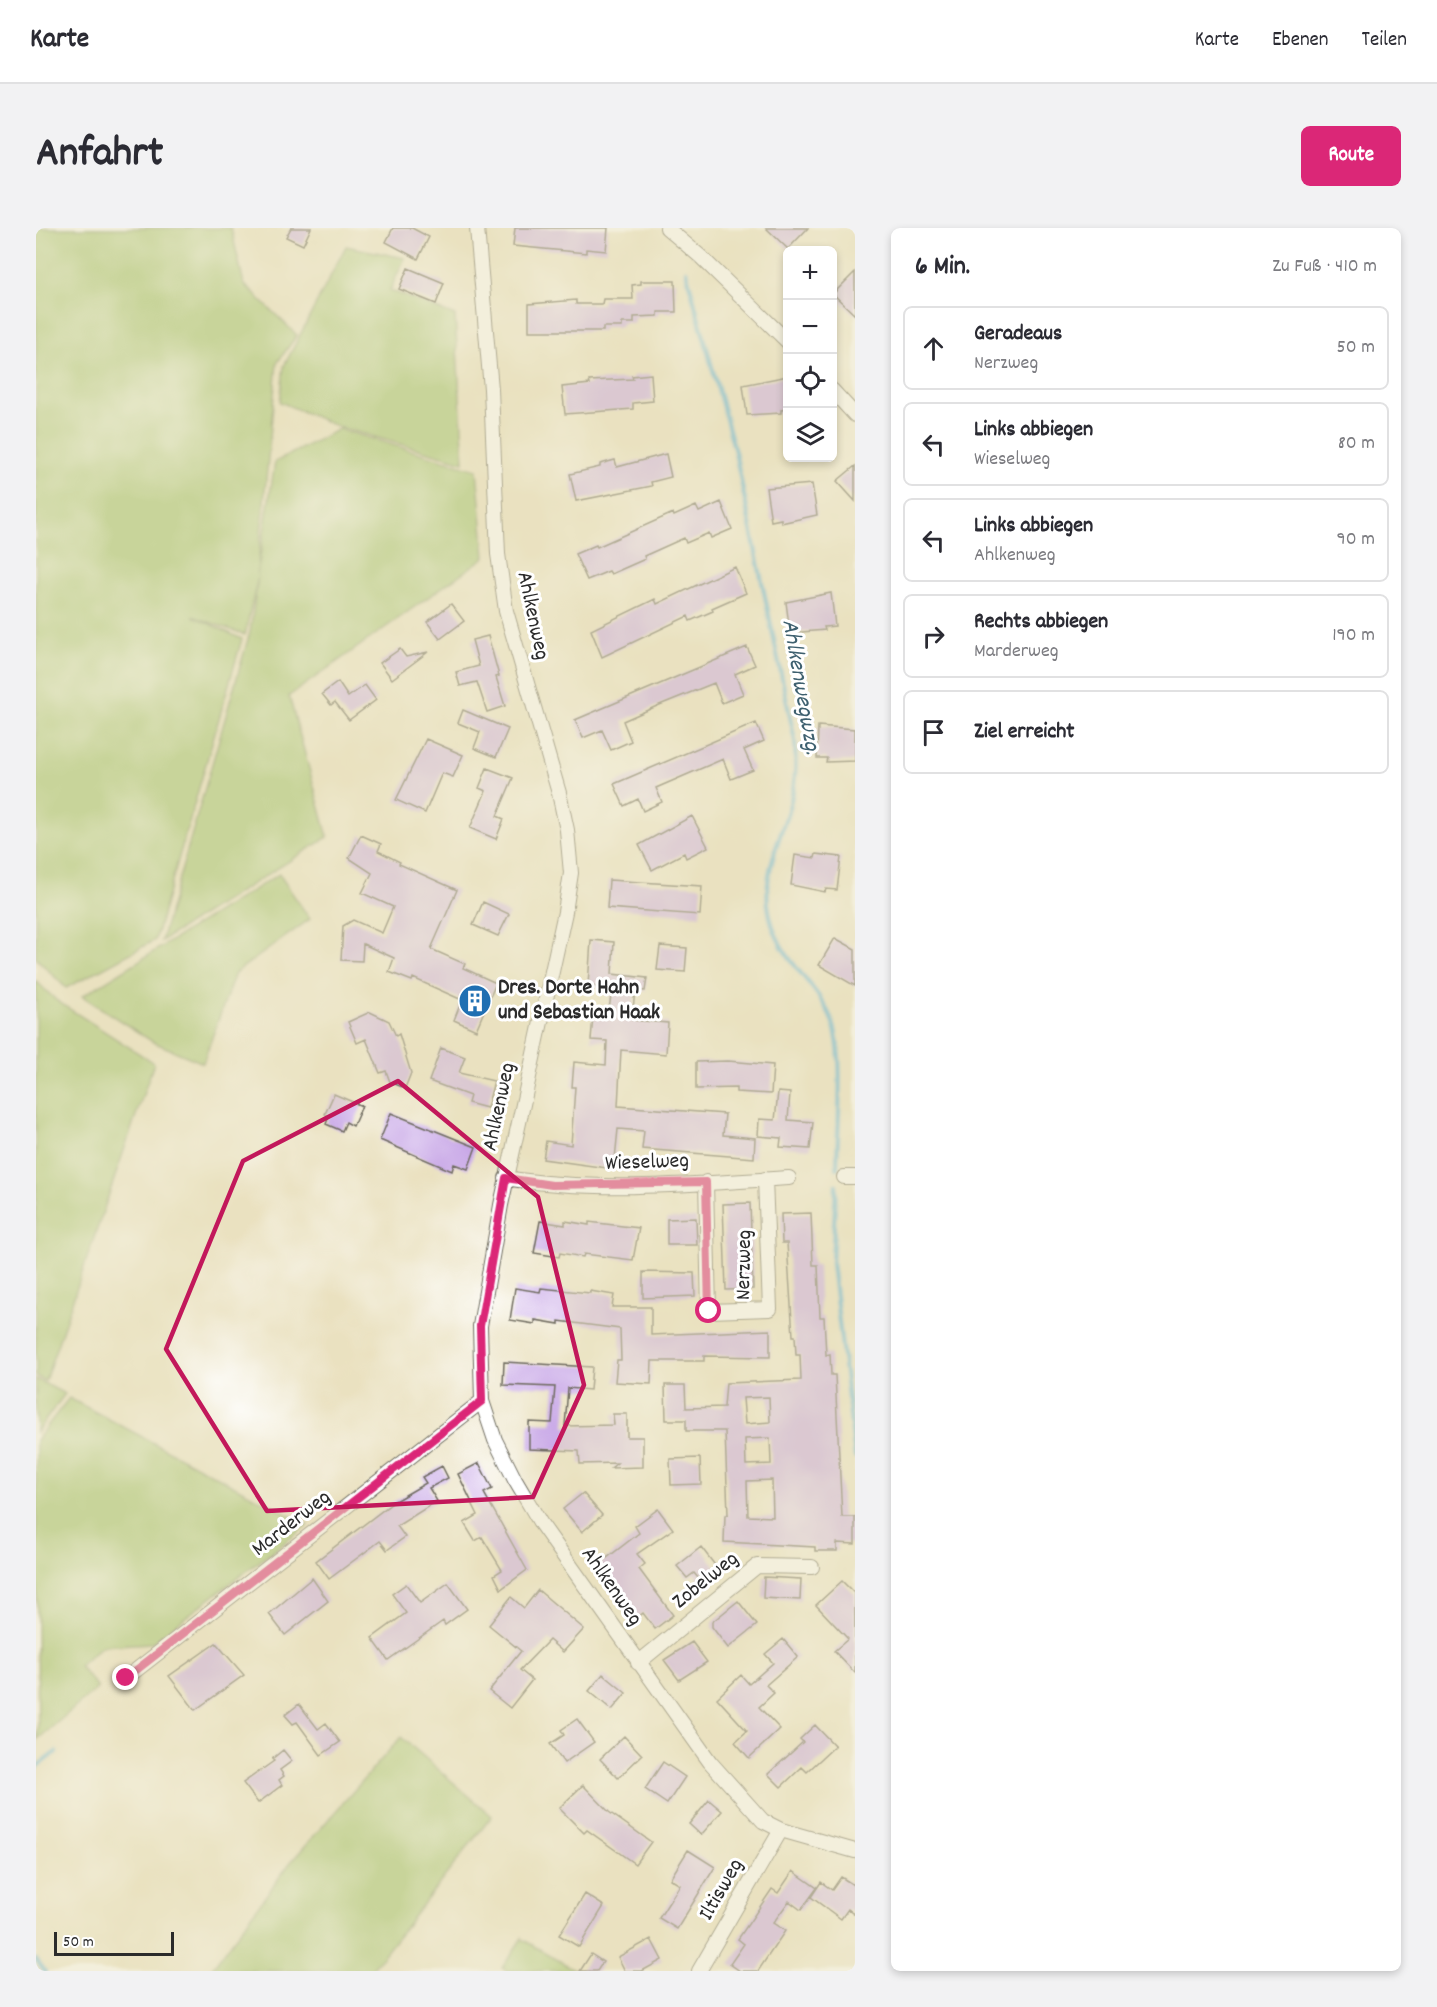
<!DOCTYPE html>
<html lang="de">
<head>
<meta charset="utf-8">
<style>
  :root { --surface:#fff; --page:#f2f2f3; --text:#2b2b33; --muted:#7c7c81; --line:#e1e1e2; --accent:#db2777 }
  body { margin:0; font-family:Dekko,sans-serif; background:var(--page); color:var(--text) }
  .controls { position:absolute; right:18px; top:18px; display:grid; overflow:hidden; border-radius:9px; box-shadow:0 3px 9px #0003 }
  .controls button { width:54px; height:54px; display:grid; place-items:center; padding:0; border:0; border-bottom:2px solid var(--line); background:var(--surface); color:var(--text); font:30px sans-serif }
  .scale { position:absolute; left:18px; bottom:15px; width:120px; box-sizing:border-box; padding-left:6px; border:3px solid #2b2b2b; border-top:0; font-size:16px; line-height:21px; white-space:nowrap; color:#2b2b2b; -webkit-text-stroke:4px #fff; paint-order:stroke }
  .stop { position:absolute; width:18px; height:18px; margin:-14px; border:4px solid #db2777; border-radius:50%; background:#fff }
  .stop.end { background:#db2777; border-color:#fff; box-shadow:0 2px 6px #0008 }
  .list { margin:0; padding:0; list-style:none }
  h2 { display:flex; justify-content:space-between; align-items:center; height:78px; margin:0; padding:0 24px; font-size:26px }
  h2 small { font-size:20px; font-weight:400; color:var(--muted) }
  .list li { display:grid; grid-template-columns:39px 1fr auto; gap:18px; align-items:center; box-sizing:border-box; height:84px; margin:0 12px 12px; padding:0 12px; border:2px solid var(--line); border-radius:9px }
  .list b { display:block; font-size:22px; white-space:nowrap }
  .list p { margin:0; font-size:20px; white-space:nowrap; color:var(--muted) }
  .list em { font-size:20px; font-style:normal; color:var(--muted) }
  .icon { flex:none; width:33px; height:33px; fill:none; stroke:currentColor; stroke-width:2; stroke-linecap:round; stroke-linejoin:round }
  .map { position:relative; flex:none; width:819px; height:1743px; overflow:hidden; border-radius:9px }
  header { display:flex; align-items:center; gap:36px; box-sizing:border-box; height:84px; padding:0 30px; background:var(--surface); border-bottom:2px solid var(--line) }
  header strong { font-size:28px }
  nav { display:flex; gap:33px; margin-inline-start:auto; font-size:21px }
  .intro { display:flex; align-items:center; justify-content:space-between; box-sizing:border-box; height:144px; padding:0 36px }
  h1 { margin:0; font-size:42px }
  .button { padding:15px 27px; border-radius:9px; background:var(--accent); color:#fff; font-size:21px; font-weight:700 }
  main { display:flex; gap:36px; padding:0 36px }
  aside { flex:1; background:var(--surface); border-radius:9px; box-shadow:0 3px 9px #0003 }
  .map>svg:first-child { display:block }
</style>
</head>
<body>
<header>
<strong>Karte</strong>
<nav><a>Karte</a><a>Ebenen</a><a>Teilen</a></nav>
</header>
<div class="intro"><h1>Anfahrt</h1><a class="button">Route</a></div>
<main>
<div class="map">
<svg width="819" height="1743" viewBox="0 0 819 1743">
  <rect width="100%" height="100%" fill="#fff"/>
  <filter id="ink" filterUnits="userSpaceOnUse"><feTurbulence type="fractalNoise" baseFrequency=".0167" numOctaves="2"/><feDisplacementMap in="SourceGraphic" scale="12" xChannelSelector="R" yChannelSelector="G"/><feConvolveMatrix kernelMatrix="1 2 1 2 8 2 1 2 1" color-interpolation-filters="sRGB"/></filter>
  <filter id="wash" filterUnits="userSpaceOnUse"><feTurbulence type="fractalNoise" baseFrequency=".008" numOctaves="4" result="noise"/><feDisplacementMap in="SourceGraphic" scale="24" xChannelSelector="R" yChannelSelector="G"/><feGaussianBlur stdDeviation="1.35" result="paint"/><feColorMatrix in="noise" values="0 0 0 0 0 0 0 0 0 0 0 0 0 0 0 0 0 1.4 0 .05"/><feComposite in="paint" operator="in"/></filter>
  <g filter="url(#wash)">
    <rect width="100%" height="100%" fill="#eae1c0"/>
    <path fill="#a1c46e" stroke="#66784c" stroke-width="1.5" d="M0,0H195L208,56L261,107L241,135L221,348L239,234L303,201L441,242L449,329L253,468L292,609L125,713L214,404L222,349L209,407L157,388L206,411L119,712L30,760L0,730Z
      M310,18L369,30L354,62L419,88L428,234L303,199L244,174L248,138Z
      M243,646L274,691L199,745L167,835L117,814L46,768Z
      M0,753L21,773L118,835L9,1153L0,1148Z
      M0,1151L29,1166L0,1204Z
      M33,1170L272,1297L115,1415L66,1418L43,1438L62,1460L2,1511L0,1212Z
      M365,1509L456,1588L335,1743H174L254,1635Z
      M486,1710V1711L541,1743H471L466,1740Z"/>
    <g fill="none" stroke-linecap="round" stroke-linejoin="round">
      <path stroke="#5ab0d6" stroke-width="4.5" d="M650,43L699,224L759,513C760,535 760,554 754,576C745,609 728,642 732,677C739,733 780,750 797,795C809,827 801,903 801,940
        M800,957L796,1035L819,1229
        M0,1539L20,1524
        M0,1731L9,1743"/>
    </g>
    <g id="blocks">
      <path fill="#c9a9e7" fill-rule="evenodd" d="M255,0H275L267,17L250,9Z
        M357,0H376L393,9L382,31L350,14Z
        M479,0H572L570,23L550,21V25L477,18Z
        M730,0H772L752,21Z
        M372,40L408,55L400,76L363,61Z
        M819,44V87L797,66Z
        M605,53H639L640,84H622V88L598,89V95H586V99H567V103H493V76L540,72V76H566L567,71H597L596,57L605,56Z
        M615,146L617,173L597,175V181L529,186L526,159L554,156L553,153L597,151L596,148Z
        M752,148V181L745,182V185L711,187L707,157Z
        M630,226L635,249L615,254L616,258L540,273L534,246L564,239V236L579,232L581,239Z
        M819,238V273L801,253Z
        M776,256L781,287L745,295V291L735,293L730,260Z
        M685,274L696,301L675,310L673,305L650,315L648,310L608,328L609,331L575,346L573,343L551,352L539,326L560,317L561,319L637,285L638,288L660,278L663,284Z
        M699,339L710,365L676,380L677,383L654,393L652,388L566,429L555,402L619,371L621,376Z
        M795,365L799,398L788,399L789,402L754,405L750,374Z
        M415,376L428,393L404,411L391,394Z
        M452,408L463,448L460,449L469,478L451,484L441,454L424,458L420,444L443,438L436,412Z
        M711,419L719,437L699,446L707,466L686,475L678,455L621,478L587,493L595,513L575,522L566,502L547,510L539,492Z
        M364,421L370,429L392,424L356,451L344,435Z
        M302,454L312,469L329,457L340,472L313,492L299,474L295,477L286,466Z
        M427,482L472,501L460,529L438,520L444,504L422,495Z
        M720,495L728,513L708,522L717,542L695,551L687,531L620,560L626,574L607,583L602,571L588,578L578,556Z
        M782,498L819,501V533L790,534L791,530H781Z
        M390,511L427,527L417,549L406,545L389,585L360,572Z
        M451,540L477,550L461,588L468,591L460,611L434,600L450,563L443,560Z
        M656,588L672,619L650,630L648,625L616,642L603,617Z
        M325,607L345,616L342,623L364,634L363,636L421,662L395,721L429,736L427,740L460,755L440,802L418,792L426,772L377,750L376,753L353,744L358,730L327,716L326,733L305,732L307,698L317,692L346,705L357,679L326,665L336,645L313,630Z
        M780,626L805,629L801,662L790,661L789,664L755,657L759,627L779,630Z
        M573,652L666,658L664,687L571,680Z
        M447,674L473,686L462,708L437,697Z
        M799,710L819,721V758L783,737Z
        M555,712L578,714L576,746L611,750L609,763L599,762L596,792L632,795L630,826L585,822L582,878L689,886L687,907L719,910L718,930L606,921L608,903L582,901L578,941L507,931L510,913L535,917L539,859H536L538,834L570,837L571,813L555,812L557,788L572,789L576,760L552,758Z
        M624,718L651,720L649,744L621,742Z
        M334,784L353,793L360,808L363,806L375,845L369,860L354,854L350,843L344,845L330,811L321,815L312,794Z
        M405,820L429,829L423,845L458,853L451,880L432,875L434,868L393,853Z
        M692,833L737,837L735,866L700,864V860L660,861V834Z
        M742,864L754,865L752,892L777,894L774,921L744,919L745,910L722,908L723,891L739,892Z
        M298,866L326,878L317,898L310,894L306,903L290,896L293,888L289,886Z
        M355,885L440,919L432,941L418,936L416,943L344,912Z
        M714,975L717,1061L690,1062L687,976Z
        M775,985L777,1037H782L784,1089H788L790,1127L794,1126L795,1147H799L806,1289H819V1316L801,1315V1323H779V1319L688,1314L689,1287H692L689,1203H650V1192H630L629,1157H649L650,1180L688,1179L690,1155L765,1152L764,1127H760L759,1108H757L751,1015H746L745,986ZM733,1169L734,1194L709,1196L707,1170ZM734,1210L735,1236L710,1237L709,1211ZM736,1252L737,1289L712,1288L711,1253Z
        M660,990L661,1017H631V991Z
        M504,993L529,997V993L553,997V994L603,1000L597,1032L548,1026L547,1029L524,1025L523,1029L498,1025Z
        M607,1044L658,1045L659,1068L607,1070Z
        M479,1060L504,1064L505,1060L554,1065V1063L578,1067L576,1079H615V1107L734,1102V1129L668,1128V1133H616L615,1156L579,1154L581,1132H585L584,1101L523,1093V1096L499,1092V1096L474,1092Z
        M468,1134L556,1139L554,1162L532,1160L529,1198L578,1197L577,1186H591V1209H607V1239L575,1240L581,1235L544,1236L543,1223L493,1221V1194L516,1195L519,1159L467,1157Z
        M664,1230L665,1256L635,1257L634,1231Z
        M443,1235L456,1261L448,1265L491,1342L465,1361L458,1347L466,1342L446,1309L439,1313L428,1295L442,1287L422,1246Z
        M406,1238L412,1250L393,1260L401,1273L361,1298L369,1309L351,1322L344,1313L293,1351L280,1333L359,1273L390,1255L386,1249Z
        M547,1265L566,1287L546,1304L527,1281Z
        M622,1281L637,1301L601,1326L609,1336L603,1341L637,1387L619,1401L607,1385L597,1393L586,1379L591,1375L562,1337L603,1305L599,1298Z
        M665,1319L685,1345L668,1357L658,1345L651,1350L641,1338Z
        M728,1349L765,1351L764,1372L727,1370Z
        M276,1350L292,1373L249,1407L233,1386Z
        M806,1353L819,1366V1445L798,1423L812,1411L780,1377Z
        M412,1355L431,1381L409,1397L407,1393L352,1432L336,1410L370,1385L356,1366L370,1356L384,1375Z
        M502,1362L548,1401L527,1424L513,1412L484,1442L496,1452L474,1480L453,1463L485,1423L453,1397L475,1369L488,1380Z
        M702,1373L721,1397L692,1420L676,1399V1394Z
        M747,1411L762,1429L730,1457L738,1465L723,1479L744,1501L713,1530L699,1514L711,1503L681,1470L705,1447L713,1456L737,1435L729,1426Z
        M656,1414L671,1434L643,1452L628,1432Z
        M180,1415L208,1447L159,1482L133,1448Z
        M567,1446L590,1465L576,1482L553,1463Z
        M263,1476L282,1501L290,1495L304,1514L285,1527L261,1494L257,1496L249,1487Z
        M541,1491L558,1514L528,1535L514,1516L528,1507L525,1502Z
        M779,1497L799,1518L771,1544L766,1539L745,1559L732,1546L767,1514L764,1511Z
        M588,1508L606,1527L582,1550L564,1531Z
        M247,1522L256,1533L244,1542L248,1548L243,1552L246,1557L222,1575L207,1555L238,1533L236,1531Z
        M627,1534L649,1549L631,1576L609,1561Z
        M547,1557L573,1584L615,1614L599,1636L551,1602L548,1605L523,1580Z
        M673,1572L686,1583L665,1607L653,1596Z
        M652,1622L679,1639L641,1701L623,1690L644,1657L634,1651Z
        M757,1643L781,1660L765,1682L753,1673L737,1695L749,1703L722,1743H704L694,1736L708,1716L702,1711L736,1661L742,1665Z
        M805,1649L819,1658V1686L812,1681L805,1691L775,1669L785,1654L796,1662Z
        M549,1666L568,1678L543,1719L523,1707Z
        M615,1711L626,1732L606,1743H589L582,1729Z
        M555,1726L567,1734L561,1743H544Z"/>
    </g>
  </g>
  <g filter="url(#ink)">
    <use href="#blocks" fill-opacity="0" stroke="#6e6b5f" stroke-width="1.5"/>
    <g fill="none" stroke-linecap="round" stroke-linejoin="round">
      <g stroke="#6e6b5f" stroke-width="16">
        <path id="street" d="M441,0L455,161L462,326L470,383L523,565L531,602L535,645L529,684L465,977L444,1098L446,1173L459,1212L479,1252L505,1296L674,1534L727,1593L745,1602L819,1623
          M631,0L665,29L752,114
          M796,162L819,187
          M808,949H819
          M470,950C562,965 660,956 753,950
          M670,954L673,1083L734,1081L729,951
          M602,1435L721,1338L776,1339
          M90,1450L446,1173
          M663,1743L745,1602"/>
      </g>
      <use href="#street" stroke="#fff" stroke-width="14"/>
    </g>
  </g>
  <g fill="none" stroke-linecap="round" stroke-linejoin="round" filter="url(#ink)">
    <path stroke="#db2777" stroke-width="8" d="M90,1450L446,1173L444,1098L470,950L516,957L670,954L673,1083"/>
  </g>
  <path d="M0 0H819V1743H0ZM362,853L502,969L548,1157L497,1269L231,1283L130,1121L207,933Z" fill="#eae1c0" fill-opacity=".55" fill-rule="evenodd"/>
  <path fill="none" stroke="#c2185b" stroke-width="4.5" stroke-linejoin="round" d="M362,853L502,969L548,1157L497,1269L231,1283L130,1121L207,933Z"/>
  <defs>
    <g id="building-disc" transform="scale(1.725)"><circle r="9.5" fill="#1f6fb2" stroke="#fff"/><path d="M-4-6H4V6H1V3H-1V6H-4ZM-2.5-4.3h1.7v1.8h-1.7ZM.8-4.3h1.7v1.8H.8ZM-2.5-1h1.7V.8h-1.7ZM.8-1h1.7V.8H.8Z" fill="#fff"/></g>
  </defs>
  <g fill-rule="evenodd">
    <use href="#building-disc" x="439" y="773"/>
  </g>
  <g text-anchor="middle" dominant-baseline="central" stroke-width="6" stroke-linejoin="round" paint-order="stroke">
    <g font-size="22" fill="#2b2b2b" stroke="#fff">
      <text transform="translate(496 388) rotate(78)">Ahlkenweg</text>
      <text transform="translate(464 879) rotate(-78)">Ahlkenweg</text>
      <text transform="translate(611 935) rotate(-2)">Wieselweg</text>
      <text transform="translate(709 1037) rotate(-89)">Nerzweg</text>
      <text transform="translate(256 1296) rotate(-38)">Marderweg</text>
      <text transform="translate(670 1353) rotate(-39)">Zobelweg</text>
      <text transform="translate(575 1359) rotate(55)">Ahlkenweg</text>
      <text transform="translate(686 1662) rotate(-60)">Iltisweg</text>
    </g>
    <g font-size="22" font-weight="bold" fill="#2b2b2b" stroke="#fff" text-anchor="start">
      <text x="462" y="760">Dres. Dorte Hahn<tspan x="462" dy="25">und Sebastian Haak</tspan></text>
    </g>
    <g font-size="24" font-style="italic" fill="#3e606f" stroke="#fff">
      <text transform="translate(764 459) rotate(80)">Ahlkenwegwzg.</text>
    </g>
  </g>
</svg>
<div class="controls">
<button>+</button>
<button>−</button>
<button><svg class="icon" aria-label="locate" viewBox="0 0 24 24"><circle cx="12" cy="12" r="6"/><path d="M12 2v4M12 18v4M2 12h4M18 12h4"/></svg></button>
<button><svg class="icon" aria-label="layers" viewBox="0 0 24 24"><path d="M12 4l9 5-9 5-9-5zM3 14l9 5 9-5"/></svg></button>
</div>
<div class="scale">50 m</div>
<div class="stop" style="left:673px;top:1083px"></div>
<div class="stop end" style="left:90px;top:1450px"></div>
</div>
<aside>
<h2>6 Min.<small>Zu Fuß · 410 m</small></h2>
<ul class="list">
<li><svg class="icon" aria-label="ahead" viewBox="0 0 24 24"><path d="M12 20V5M6 11l6-6 6 6"/></svg><div><b>Geradeaus</b><p>Nerzweg</p></div><em>50 m</em></li>
<li><svg class="icon" aria-label="left" viewBox="0 0 24 24"><path d="M17 20v-9H6M10 6l-5 5 5 5"/></svg><div><b>Links abbiegen</b><p>Wieselweg</p></div><em>80 m</em></li>
<li><svg class="icon" aria-label="left" viewBox="0 0 24 24"><path d="M17 20v-9H6M10 6l-5 5 5 5"/></svg><div><b>Links abbiegen</b><p>Ahlkenweg</p></div><em>90 m</em></li>
<li><svg class="icon" aria-label="right" viewBox="0 0 24 24"><path d="M7 20v-9h11M14 6l5 5-5 5"/></svg><div><b>Rechts abbiegen</b><p>Marderweg</p></div><em>190 m</em></li>
<li><svg class="icon" aria-label="arrive" viewBox="0 0 24 24"><path d="M6 21V4h12l-3 4 3 4H6"/></svg><div><b>Ziel erreicht</b></div></li>
</ul>
</aside>
</main>
</body>
</html>
